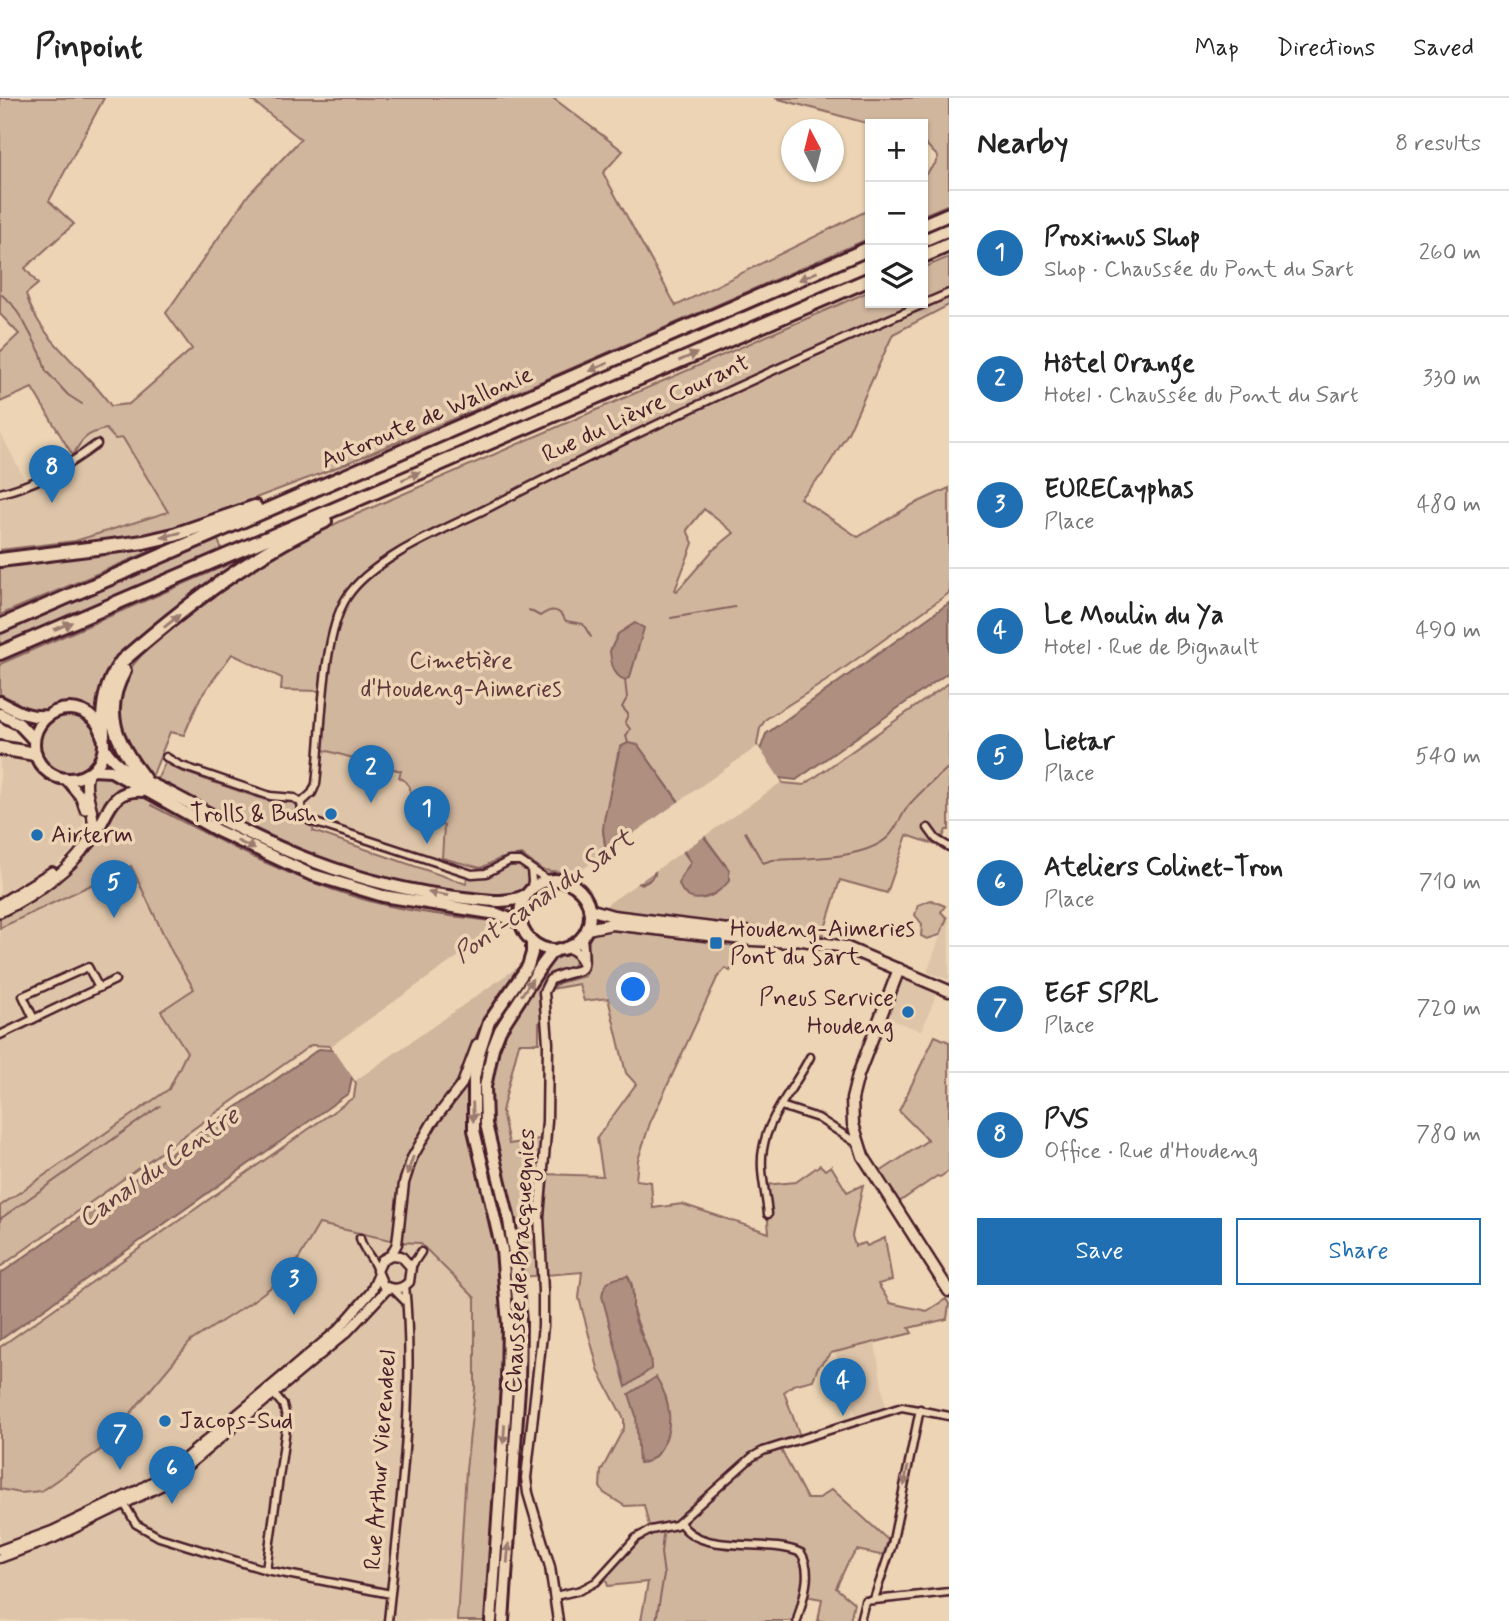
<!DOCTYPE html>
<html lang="en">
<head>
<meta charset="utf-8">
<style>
  :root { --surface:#fff; --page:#f2f2f2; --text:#222; --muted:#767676; --line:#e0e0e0; --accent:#1f6fb2 }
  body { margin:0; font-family:Mynerve,sans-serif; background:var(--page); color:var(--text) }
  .controls { position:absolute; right:21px; top:21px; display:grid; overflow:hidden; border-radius:0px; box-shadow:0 2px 5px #0004 }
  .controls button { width:63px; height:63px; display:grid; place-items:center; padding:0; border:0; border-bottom:2px solid var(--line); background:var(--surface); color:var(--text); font:35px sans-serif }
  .compass { position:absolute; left:781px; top:21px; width:63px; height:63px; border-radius:50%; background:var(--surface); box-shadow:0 2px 5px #0004; rotate:353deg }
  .you { position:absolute; left:634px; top:892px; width:24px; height:24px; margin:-18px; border:5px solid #fff; border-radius:50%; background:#1a73e8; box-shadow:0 0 0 10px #1a73e833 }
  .badge { display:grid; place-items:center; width:46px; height:46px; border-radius:50%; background:var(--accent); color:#fff; font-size:23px; font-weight:700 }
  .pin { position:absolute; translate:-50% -58px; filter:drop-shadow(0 2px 4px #0008) }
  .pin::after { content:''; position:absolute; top:37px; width:24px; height:21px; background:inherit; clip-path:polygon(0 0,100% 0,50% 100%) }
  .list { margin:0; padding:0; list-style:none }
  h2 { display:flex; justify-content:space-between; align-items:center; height:91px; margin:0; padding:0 28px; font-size:30px }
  h2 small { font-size:23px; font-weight:400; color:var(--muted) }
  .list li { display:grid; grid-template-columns:46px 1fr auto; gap:21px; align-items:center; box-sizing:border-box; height:126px; padding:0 28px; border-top:2px solid var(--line) }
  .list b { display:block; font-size:26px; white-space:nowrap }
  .list p { margin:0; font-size:23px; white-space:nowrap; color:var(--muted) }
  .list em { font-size:23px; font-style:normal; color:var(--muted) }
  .actions { display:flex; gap:14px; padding:21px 28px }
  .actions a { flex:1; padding:16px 0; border:2px solid var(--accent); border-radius:0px; text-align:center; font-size:24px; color:var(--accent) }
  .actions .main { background:var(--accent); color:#fff }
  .icon { flex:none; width:38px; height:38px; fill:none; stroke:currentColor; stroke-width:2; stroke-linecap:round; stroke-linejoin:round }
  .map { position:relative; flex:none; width:949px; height:1523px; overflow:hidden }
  header { display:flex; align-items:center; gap:42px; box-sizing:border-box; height:98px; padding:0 35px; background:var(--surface); border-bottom:2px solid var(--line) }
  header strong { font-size:33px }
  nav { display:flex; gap:38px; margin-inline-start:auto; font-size:24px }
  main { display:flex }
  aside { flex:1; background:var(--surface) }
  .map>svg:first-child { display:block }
</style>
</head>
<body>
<header>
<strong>Pinpoint</strong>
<nav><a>Map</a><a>Directions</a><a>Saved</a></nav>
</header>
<main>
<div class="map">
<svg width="949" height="1523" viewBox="0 0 949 1523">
  <rect width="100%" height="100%" fill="#ecd4b4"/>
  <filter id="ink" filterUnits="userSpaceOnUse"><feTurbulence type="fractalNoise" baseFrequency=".0143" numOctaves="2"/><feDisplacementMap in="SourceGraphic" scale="14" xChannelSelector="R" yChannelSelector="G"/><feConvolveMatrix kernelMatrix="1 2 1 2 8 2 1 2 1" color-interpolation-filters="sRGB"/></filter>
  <g filter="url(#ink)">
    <path fill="#dec5a9" d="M110,308L168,414L179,429L146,437L0,457V334L26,384L73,358Z
      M322,652L401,673L411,694L438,712L444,728L442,762L314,721L307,716L305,706L314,698L319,686Z
      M0,655L30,658L43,676L66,687L80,704L84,723L79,742L71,754L45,776L0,804Z
      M131,767L172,854L194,892L311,947L0,1165V830Z
      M947,820L949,821V882L927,874Z
      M902,882L937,894L922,933L889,921V917Z
      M319,1126L400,1144L420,1145L475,1200V1290L466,1372L457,1523H0V1391L20,1395L151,1289L191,1243L250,1205L291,1174Z
      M875,1244L886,1313L858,1323L835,1254Z"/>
    <path fill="#d1b69e" stroke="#8e6a64" stroke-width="2" fill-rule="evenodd" d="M0,0H104L49,103L74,126L25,170L38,186L26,196C39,242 85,269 111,308L129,306L192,251L166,215L249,96L301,41L249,0H553L623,53L603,75L676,208L870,111V140L501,301L335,370L179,429L116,443L0,457V452L75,443L168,414L123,340L115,341L106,331C87,335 81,341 73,358L32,290L0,304V254L19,236L0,216Z
      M775,0H949V106L923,117V79L935,66L938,59L923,43V26H870Z
      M949,159V207L893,236L848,335L823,376L800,400L858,439L912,407L949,390V495L826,583L766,621L760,630L757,647L783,685L804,687L949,585V732H946L939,748L907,737L887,795L840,782L823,837L604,812L582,779L571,775L542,772L522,757L499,761L481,770L442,760L444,728L435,725L438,712L410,703C412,691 410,685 399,679L401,673L320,651L325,597L320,593L281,592L282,580L232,556L200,600L184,637L170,634L152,679L140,670L125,649L116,607L128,573L149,548L247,471L341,423L870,193V205H923V170ZM704,411C714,419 723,426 734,435L713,452L677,493L675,492L693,445L687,432ZM642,653L729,772C723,786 720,796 705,800L685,773L691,765L682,752L656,757L655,777L607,761L603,733L618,655Z
      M186,438L0,517V467Z
      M218,442L222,452L0,548V536Z
      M259,453L121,559L100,621L91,612L77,607L66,606L36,616L20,610L17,604L0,596V566Z
      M40 646a29 29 0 1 1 58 0a29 29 0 1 1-58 0Z
      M165,665L181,673L265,702L269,700L293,701L300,719L314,727L313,733L466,786L467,778C494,783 505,758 528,772C536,805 498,799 478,796C433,792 390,784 346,771C283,753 214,715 157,682Z
      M103,676L125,688L110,698L101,715H98L89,683L95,677Z
      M136,695C211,735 286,772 367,798C412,812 460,815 505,821L527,846L519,869L498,898L476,938L463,979L413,1053L395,1143L319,1126L291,1174L250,1205L191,1243L100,1352L41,1393L20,1395L0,1391V1249L354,999L356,985L330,948L311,947L0,1169V1108L169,991L187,954L161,913L194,891L172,854L131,768L0,830V818L37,798L53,785L113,706Z
      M931,802L945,808L941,814L947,820L940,837L927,841L921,838L922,826L915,817L918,807Z
      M609,831L743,849L730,873L725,870L717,880L650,1025L638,1062L636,1082L651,1084L653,1110L682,1106L769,1135L765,1087L796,1084L820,1067L825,1072L831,1068L847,1094L863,1087L852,1138L855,1148L865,1145L867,1148L885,1140L892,1182L878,1186L890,1205L927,1213L946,1201L949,1206L947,1221L909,1230L912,1235L831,1255L818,1269L813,1282L793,1287L784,1294L801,1341L779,1348L807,1401H818L832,1391L888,1442L884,1455L880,1457L857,1452L847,1466L836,1490L854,1505L850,1523H818L822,1501L805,1498L797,1523H641L648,1484L608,1488L604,1476L622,1455L650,1432L644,1407L625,1408L604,1395L600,1389L601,1373L624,1330V1321L599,1274L579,1200L582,1174L521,1179L489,1027V990L497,953L504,934L551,862L563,855L573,857C581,874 560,872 550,875C535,889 542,907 545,924L539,925V945H519L502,1013L509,1046L546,1040L543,1076L603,1078L597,1040L636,986L626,975L608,900L584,903L579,886L551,891L559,885L585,878C599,856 572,837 609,831ZM628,1178L632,1187L633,1212L651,1262L627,1288L615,1242Z
      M935,938L949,944V1073L940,1079L937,1078L899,1104L880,1074L928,1042L899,1013Z
      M471,971L468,1008L470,1032L496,1147L503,1218L497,1355L486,1523H457L466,1372L475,1290V1200L420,1145L400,1144C403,1116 404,1085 415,1058C430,1026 457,1004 471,971Z"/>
    <path fill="#ae8f80" stroke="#86625e" stroke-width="2" d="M949,505V574L796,682L779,680L701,735L729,772V783C717,799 688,812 679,786L681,779L691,764L683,752L656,766C654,782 647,789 631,784L352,979L349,995L0,1242V1176L319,951L333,952L534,811L544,796L561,793L607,760L603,733L604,722L620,649L628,645L638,647L681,707L760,652L766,636Z
      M635,525L644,530L630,579L625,582C613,578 611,564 610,553L618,536Z
      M628,1178C634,1190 633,1199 633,1211C634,1231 652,1250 651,1271L626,1289L602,1198C604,1182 614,1180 628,1178Z
      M656,1279C671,1302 676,1333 657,1356C652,1362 646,1365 639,1365L636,1318L629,1296Z"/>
    <path fill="#ecd4b4" d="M758,648L782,684L355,983L331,948Z"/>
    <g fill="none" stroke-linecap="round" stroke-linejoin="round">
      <path stroke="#86625e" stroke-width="2" d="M2,197L12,206L24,224L41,256L46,273L68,297L82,306
        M529,512L540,518C551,510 559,510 566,523L583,526L591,539
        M671,520L735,509
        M625,582L627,600L622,609L628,616L625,624L630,631L626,638L628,645
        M151,707C223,745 294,783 373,804C415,815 458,819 501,824
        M745,734L763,765L772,762C804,760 864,762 888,739C898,729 901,717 909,707C921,693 935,681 949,669
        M0,1121L160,1008
        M656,1523L664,1477L661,1455L663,1437"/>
      <g stroke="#4a1f2b" stroke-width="11">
        <path id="minor" d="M0,395C36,387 68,368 97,346
          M166,659L179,667L270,698L294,700L301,705
          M301,705L312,695L316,686C322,636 321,539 347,499C372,460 446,431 488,410C639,332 793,262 949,195
          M301,705L302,714L310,723L472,776L486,775L509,763H520L549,783
          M928,730L936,741L949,749
          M530,793L532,783L531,771
          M34,921L23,898L88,869L99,890
          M0,937L115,882
          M781,1008L818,1020L858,1046
          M768,1116C766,1096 759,1071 763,1051C768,1018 795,989 810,959
          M360,1140C362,1152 373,1159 377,1173
          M411,1169L421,1154
          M393,1191L406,1204
          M122,1402L136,1426L159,1439L266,1472L391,1496
          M680,1424C700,1459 767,1439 801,1455C814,1475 802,1502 797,1523
          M266,1472L287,1323L283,1307L272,1294
          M555,1498L581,1492L596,1484L636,1440L651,1432L676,1427L752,1359L763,1353L902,1309L949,1318
          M874,1501L892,1447L920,1311
          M388,1523C399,1416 416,1294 405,1187
          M860,1523L865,1503L949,1494"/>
      </g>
      <g stroke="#4a1f2b" stroke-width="13">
        <path id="tertiary" d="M567,849L576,854L583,866
          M391,1157L401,1158L411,1169L409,1184C401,1192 392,1193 383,1187L377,1173L382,1162L391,1157L397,1146L404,1085L412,1060L432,1025L462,986L477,946
          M0,1452L52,1433L140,1391L170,1373L339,1231L371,1194L378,1178
          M0,1460L54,1440L167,1385L347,1234L388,1190
          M558,1523L550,1469L528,1395L526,1380L543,1228V1193L539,1119L547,1023L548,945L544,894L550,882C582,865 587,886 582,839"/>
      </g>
      <g stroke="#4a1f2b" stroke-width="14">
        <path id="secondary" d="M66,681L81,699L85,711
          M0,806L52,774
          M0,814C29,800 88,763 93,729C95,710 82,694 88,676"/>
      </g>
      <g stroke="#4a1f2b" stroke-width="15">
        <path id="primary" d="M589,811L613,818L778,838L845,849L949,893
          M587,831L612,826L752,842L791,844
          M899,871L858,977L852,1001L853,1026L863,1058L949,1193"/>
      </g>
      <g stroke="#4a1f2b" stroke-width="16">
        <path id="trunk" d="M0,604C17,613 28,620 48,618
          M34 646a35 35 0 1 1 70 0a35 35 0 1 1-70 0Z
          M0,616L19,626L34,642
          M104,649C116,673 151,685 174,697C270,749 354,788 464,800C485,802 507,807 526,797
          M93,672L111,673L218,733L310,776L383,798L497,816L521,825
          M87,747C109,724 105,690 143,693
          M520 817a35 35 0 1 1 70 0a35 35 0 1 1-70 0Z
          M491,1523L507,1289L508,1226L502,1152L474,1032V980L479,955L489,924L528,868L532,855V843
          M503,1523L519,1290L520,1224L514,1156L509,1122L486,1026L485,989L493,950L500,932L542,867L551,855L559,851"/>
      </g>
      <g stroke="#4a1f2b" stroke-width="18">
        <path id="motorway" d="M923,127L949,116
          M923,158L949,147
          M0,462L144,444L174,437L255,409
          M0,528L870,150
          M0,555L870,181
          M124,573C100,615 118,647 144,681
          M103,637C102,609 105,586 122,563C184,509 250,458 325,423
          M0,650L35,656"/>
      </g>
      <use href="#minor" stroke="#ecd4b4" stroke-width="6"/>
      <use href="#tertiary" stroke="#ecd4b4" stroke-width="8"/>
      <use href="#secondary" stroke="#ecd4b4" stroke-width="9"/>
      <use href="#primary" stroke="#ecd4b4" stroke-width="10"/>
      <use href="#trunk" stroke="#ecd4b4" stroke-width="10"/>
      <use href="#motorway" stroke="#ecd4b4" stroke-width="12"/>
    </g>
    <defs><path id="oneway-solid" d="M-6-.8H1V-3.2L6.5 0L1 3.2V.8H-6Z" transform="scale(1.75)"/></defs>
    <g fill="#9b7a70">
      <use href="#oneway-solid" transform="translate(808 178) rotate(156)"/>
      <use href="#oneway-solid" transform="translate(688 259) rotate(-23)"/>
      <use href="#oneway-solid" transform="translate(599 269) rotate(156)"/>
      <use href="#oneway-solid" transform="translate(411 378) rotate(-23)"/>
      <use href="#oneway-solid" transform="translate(171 437) rotate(165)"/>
      <use href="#oneway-solid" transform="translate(172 523) rotate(-39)"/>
      <use href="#oneway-solid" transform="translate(63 528) rotate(-23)"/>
      <use href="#oneway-solid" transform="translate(246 747) rotate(26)"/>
      <use href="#oneway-solid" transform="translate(438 796) rotate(-171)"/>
      <use href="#oneway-solid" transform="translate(527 889) rotate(-56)"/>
      <use href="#oneway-solid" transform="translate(473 1014) rotate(88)"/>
      <use href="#oneway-solid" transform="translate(410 1068) rotate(109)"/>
      <use href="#oneway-solid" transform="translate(504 1336) rotate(94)"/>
      <use href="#oneway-solid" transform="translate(906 1378) rotate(101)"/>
      <use href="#oneway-solid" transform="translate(508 1455) rotate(-86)"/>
    </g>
  </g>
  <g fill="#1f6fb2" stroke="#ecd4b4" stroke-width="2.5">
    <circle cx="331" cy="716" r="7"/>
    <circle cx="37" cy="737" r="7"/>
    <rect x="709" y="838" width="14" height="14" rx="3.5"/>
    <circle cx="908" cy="914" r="7"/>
    <circle cx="165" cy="1323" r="7"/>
  </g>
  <g text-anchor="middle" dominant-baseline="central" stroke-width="7" stroke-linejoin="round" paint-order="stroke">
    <g font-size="24" fill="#4a1f2b" stroke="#ecd4b4">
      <text transform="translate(646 311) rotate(-25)">Rue du Lièvre Courant</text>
      <text transform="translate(427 320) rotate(-23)">Autoroute de Wallonie</text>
      <text transform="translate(521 1163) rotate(-87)">Chaussée de Bracquegnies</text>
      <text transform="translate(381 1362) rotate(-86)">Rue Arthur Vierendeel</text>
    </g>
    <g font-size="24" fill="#5e363c" stroke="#ecd4b4">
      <text x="461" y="563">Cimetière<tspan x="461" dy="28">d'Houdeng-Aimeries</tspan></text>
    </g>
    <g font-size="24" fill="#4a1f2b" stroke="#ecd4b4" text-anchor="start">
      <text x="317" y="716" text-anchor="end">Trolls &amp; Bush</text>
      <text x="51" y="737">Airterm</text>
      <text x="730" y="831">Houdeng-Aimeries<tspan x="730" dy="28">Pont du Sart</tspan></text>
      <text x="894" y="900" text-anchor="end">Pneus Service<tspan x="894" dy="28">Houdeng</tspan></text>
      <text x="179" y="1323">Jacops-Sud</text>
    </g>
    <g font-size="26" font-style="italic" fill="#633b40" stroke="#ecd4b4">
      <text transform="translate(544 799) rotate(-35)">Pont-canal du Sart</text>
      <text transform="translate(159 1070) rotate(-35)">Canal du Centre</text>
    </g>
  </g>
</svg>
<div class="controls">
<button>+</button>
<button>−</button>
<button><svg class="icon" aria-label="layers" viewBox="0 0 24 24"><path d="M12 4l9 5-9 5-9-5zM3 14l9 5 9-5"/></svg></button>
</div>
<svg class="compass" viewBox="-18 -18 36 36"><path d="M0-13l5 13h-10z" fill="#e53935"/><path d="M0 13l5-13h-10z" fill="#767676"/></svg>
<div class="you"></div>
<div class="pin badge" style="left:427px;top:746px">1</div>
<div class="pin badge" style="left:371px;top:705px">2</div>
<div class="pin badge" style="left:294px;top:1217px">3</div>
<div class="pin badge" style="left:843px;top:1318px">4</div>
<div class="pin badge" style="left:114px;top:820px">5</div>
<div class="pin badge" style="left:172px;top:1406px">6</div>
<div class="pin badge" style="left:120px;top:1372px">7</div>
<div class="pin badge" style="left:52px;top:405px">8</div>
</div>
<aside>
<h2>Nearby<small>8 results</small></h2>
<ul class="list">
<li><span class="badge">1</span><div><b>Proximus Shop</b><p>Shop · Chaussée du Pont du Sart</p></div><em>260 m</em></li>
<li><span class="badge">2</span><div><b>Hôtel Orange</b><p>Hotel · Chaussée du Pont du Sart</p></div><em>330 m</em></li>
<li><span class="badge">3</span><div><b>EURECayphas</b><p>Place</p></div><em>480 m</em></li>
<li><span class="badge">4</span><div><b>Le Moulin du Ya</b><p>Hotel · Rue de Bignault</p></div><em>490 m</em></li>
<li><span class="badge">5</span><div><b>Lietar</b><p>Place</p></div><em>540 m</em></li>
<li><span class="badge">6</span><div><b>Ateliers Colinet-Tron</b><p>Place</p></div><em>710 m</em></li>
<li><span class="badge">7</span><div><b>EGF SPRL</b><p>Place</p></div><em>720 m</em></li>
<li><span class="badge">8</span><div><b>PVS</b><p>Office · Rue d'Houdeng</p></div><em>780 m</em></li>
</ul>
<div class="actions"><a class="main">Save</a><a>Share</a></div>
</aside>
</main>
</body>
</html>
